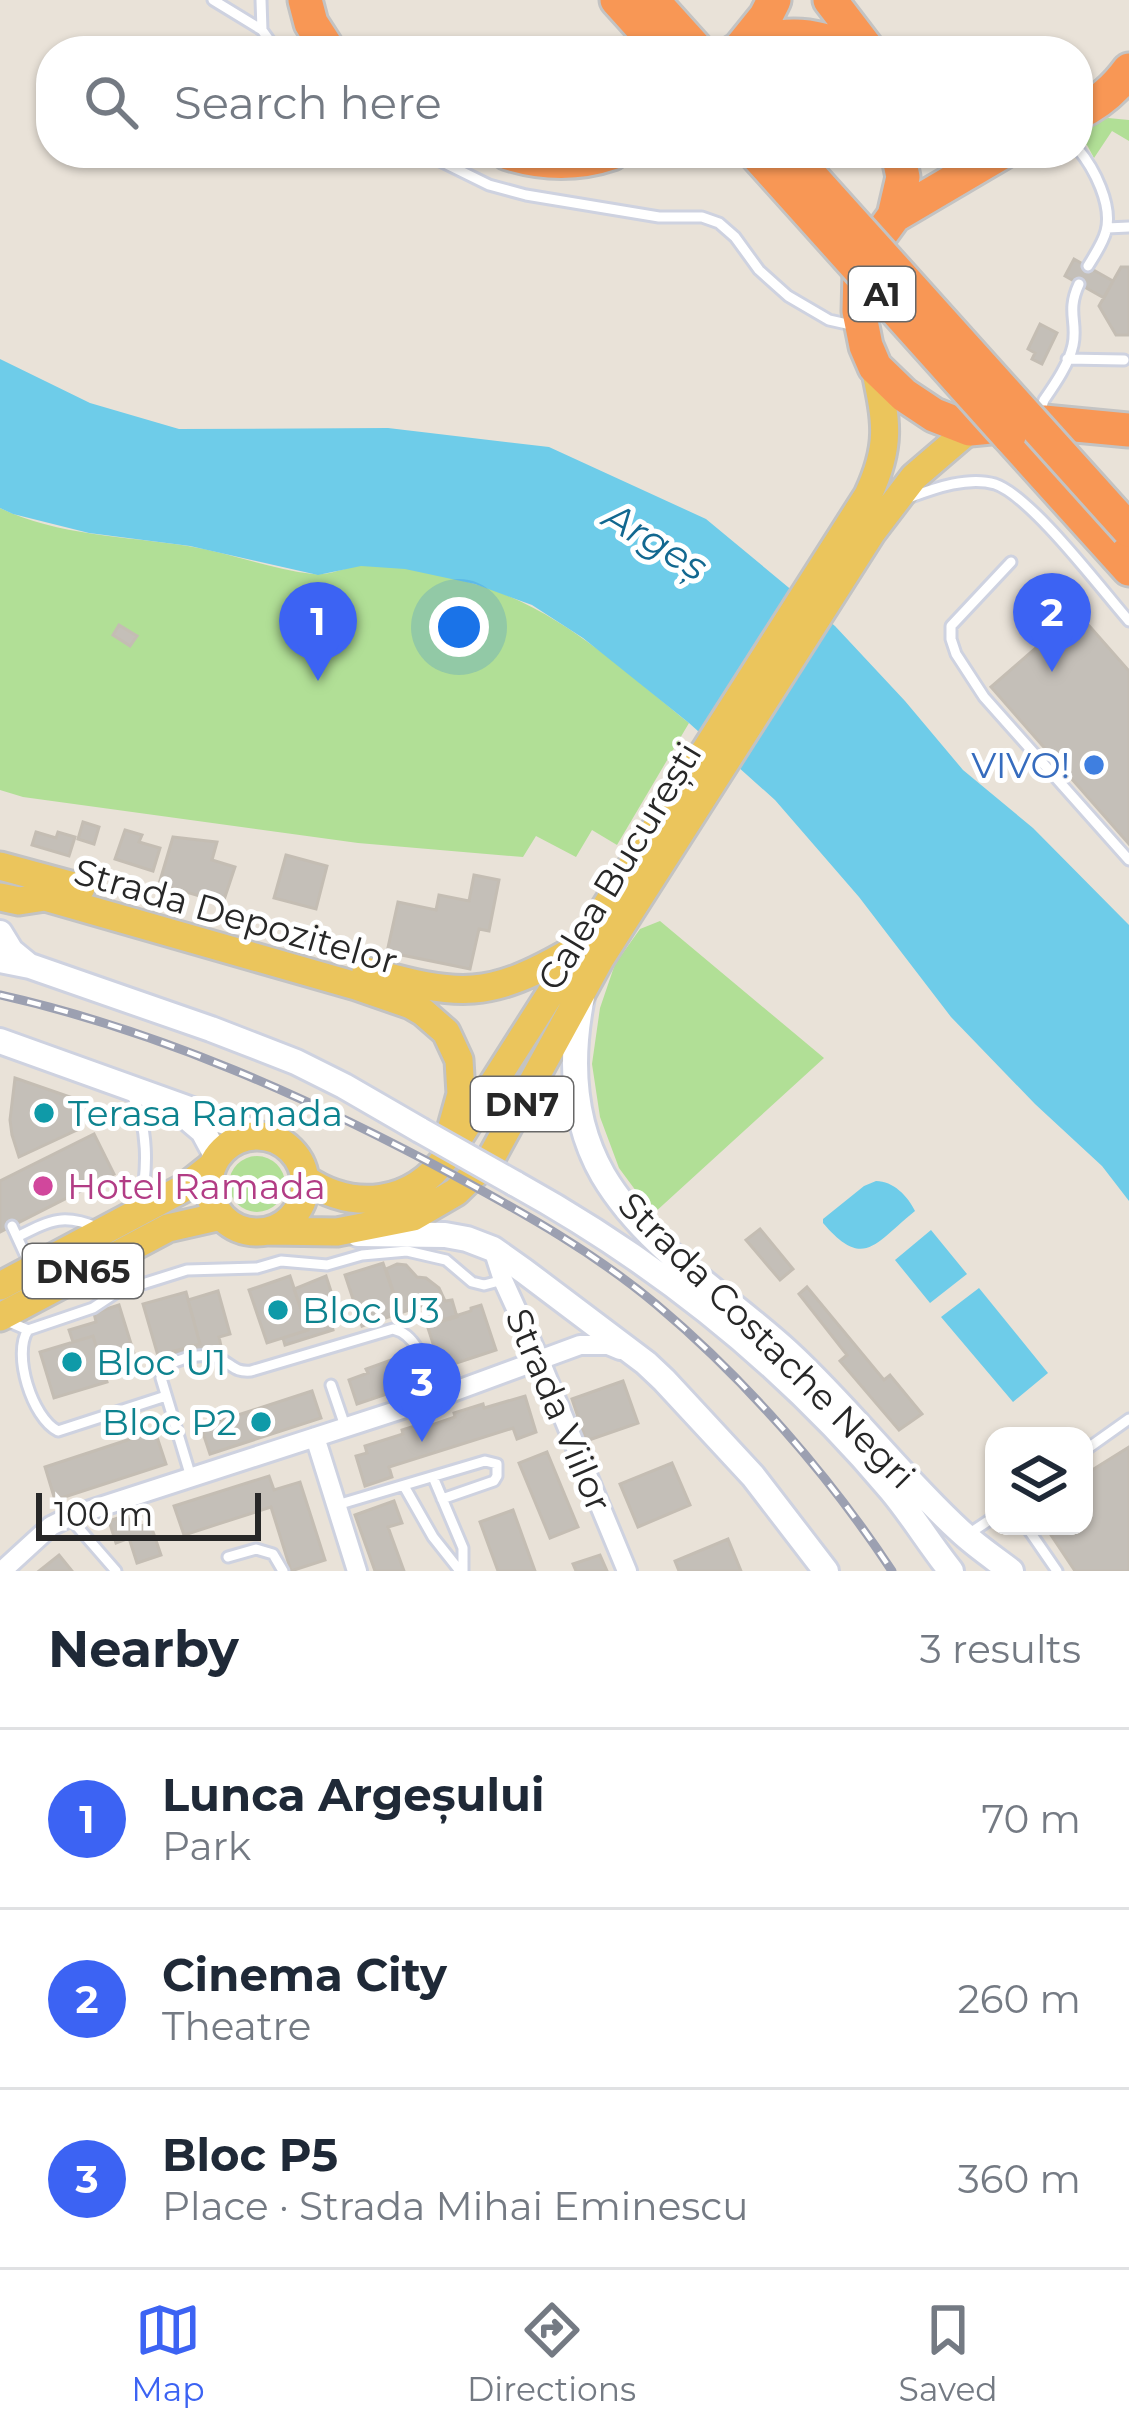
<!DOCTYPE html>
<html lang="en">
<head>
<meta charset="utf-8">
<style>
  :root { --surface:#fff; --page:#f6f6f7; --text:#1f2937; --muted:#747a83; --line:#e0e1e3; --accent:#3c63f3 }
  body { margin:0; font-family:Montserrat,sans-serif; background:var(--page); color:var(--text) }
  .controls { position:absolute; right:36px; bottom:36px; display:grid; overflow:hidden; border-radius:24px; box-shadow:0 3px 9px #0004 }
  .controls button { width:108px; height:108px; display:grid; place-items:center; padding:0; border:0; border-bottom:3px solid var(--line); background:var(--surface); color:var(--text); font:60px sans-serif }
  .scale { position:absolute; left:36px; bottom:30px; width:225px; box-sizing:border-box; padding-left:12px; border:6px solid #272727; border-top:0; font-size:33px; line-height:42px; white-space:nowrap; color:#272727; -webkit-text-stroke:9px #fff; paint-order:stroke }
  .you { position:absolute; left:459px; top:627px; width:42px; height:42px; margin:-30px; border:9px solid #fff; border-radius:50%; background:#1a73e8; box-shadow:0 0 0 18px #1a73e833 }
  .badge { display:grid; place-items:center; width:78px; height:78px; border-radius:50%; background:var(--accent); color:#fff; font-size:39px; font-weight:700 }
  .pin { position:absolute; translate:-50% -99px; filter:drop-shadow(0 3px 6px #0008) }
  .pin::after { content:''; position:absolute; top:63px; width:42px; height:36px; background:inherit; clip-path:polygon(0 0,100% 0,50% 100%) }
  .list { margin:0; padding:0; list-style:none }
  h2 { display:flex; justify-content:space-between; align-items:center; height:156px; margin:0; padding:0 48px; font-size:51px }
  h2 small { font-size:39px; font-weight:400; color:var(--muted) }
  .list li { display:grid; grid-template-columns:78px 1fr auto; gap:36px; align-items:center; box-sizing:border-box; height:180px; padding:0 48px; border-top:3px solid var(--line) }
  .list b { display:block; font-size:45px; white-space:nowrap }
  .list p { margin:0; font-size:39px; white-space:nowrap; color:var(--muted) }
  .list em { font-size:39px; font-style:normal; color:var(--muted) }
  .icon { flex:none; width:66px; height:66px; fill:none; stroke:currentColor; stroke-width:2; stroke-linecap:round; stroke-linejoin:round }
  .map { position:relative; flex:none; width:1129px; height:1571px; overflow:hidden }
  .search { position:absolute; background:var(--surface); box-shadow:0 3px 9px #0004; left:36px; right:36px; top:36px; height:132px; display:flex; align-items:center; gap:30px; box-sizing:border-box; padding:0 42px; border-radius:48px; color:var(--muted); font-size:45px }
  .sheet { height:696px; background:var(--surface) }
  nav { display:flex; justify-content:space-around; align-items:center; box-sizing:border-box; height:168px; border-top:3px solid var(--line); background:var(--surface); font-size:33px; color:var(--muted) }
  nav a { display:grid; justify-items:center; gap:6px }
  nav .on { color:var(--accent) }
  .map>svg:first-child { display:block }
</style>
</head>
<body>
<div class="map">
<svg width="1129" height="1571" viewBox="0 0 1129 1571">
  <rect width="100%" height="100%" fill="#e9e2d8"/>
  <path fill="#b1df96" d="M1108,118L1129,120V141L1112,131L1094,158L1087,145L1078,139V126Z
    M0,508C58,536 126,536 188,546C230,553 271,569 313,574C328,576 343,568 358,566C391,562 443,575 475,584C559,608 623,670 689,723L617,845L592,830L576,857L536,836L523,857L358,843L23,797L0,790Z
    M660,921L824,1058L653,1214L619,1168L600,1117L592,1064L600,1008L615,964L640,929Z
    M229 1184a28 28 0 1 1 56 0a28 28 0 1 1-56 0Z"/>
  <path fill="#6ecce9" d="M0,359L90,403L179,429L388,428L549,447L706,519L835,626L905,701L963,770L1033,828L1129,925V1201L1102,1166L1035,1104L951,1017L859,897L775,800L689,723L583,638L532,605L475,584L405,569L361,566L318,575L190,546L89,533L13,514L0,508Z
    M876,1181C893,1181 908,1196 915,1211C875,1243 864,1271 823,1223V1219L864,1186Z
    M931,1230L967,1274L930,1303L895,1260Z
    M979,1288L1048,1373L1013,1402L941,1317Z"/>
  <path fill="#c4bfb8" stroke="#c4bdb3" stroke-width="3" d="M1074,259L1113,281L1104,298L1065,276Z
    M1121,267H1129V335H1116L1099,306Z
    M1040,324L1057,333L1042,364L1032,359L1035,353L1028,349Z
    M1077,612L1129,671V844L991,687Z
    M119,625L137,636L130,646L113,635Z
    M83,822L99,827L94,844L78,839Z
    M125,830L142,835L139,842L160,848L153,871L115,859Z
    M36,832L56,838L58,832L75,837L69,856L32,845Z
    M173,837L217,842L212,860L235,867L223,903L159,884Z
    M286,855L327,866L316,909L274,898Z
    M474,875L499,880L489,931L479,929L470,969L387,952L398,902L436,910L439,895L469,901Z
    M15,1078L79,1100L81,1128L19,1157L12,1135L10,1120Z
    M94,1134L114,1174L0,1232V1181Z
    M760,1229L793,1269L780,1280L746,1240Z
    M383,1263L400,1313L362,1326L345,1275Z
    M397,1264L406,1265L417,1277L426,1278L439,1288L445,1301L452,1300L457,1317L433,1324L426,1304L400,1313L386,1269Z
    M290,1276L308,1330L267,1343L249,1290Z
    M326,1276L340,1319L331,1322L333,1330L285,1345L283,1338L308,1330L294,1289Z
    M807,1287L884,1380L890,1375L922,1414L899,1430L840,1361L847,1355L799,1294Z
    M218,1291L230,1334L219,1337L221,1346L177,1359L174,1351L200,1344L188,1300Z
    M186,1292L200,1344L158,1356L143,1304Z
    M119,1305L137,1363L104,1373L93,1336L73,1342L69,1330L96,1322L94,1313Z
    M481,1305L496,1350L441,1368L427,1325L471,1311V1308Z
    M93,1336L107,1382L54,1398L40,1352Z
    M410,1358L419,1383L357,1404L349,1380L368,1373L366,1369L394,1359L395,1363Z
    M623,1381L638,1423L586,1441L572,1399Z
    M312,1391L321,1418L210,1454L201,1427Z
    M525,1396L536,1432L517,1439L513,1428L389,1467L392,1477L365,1486L356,1456L367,1453L365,1446L403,1434L402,1430L431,1421L432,1425L455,1417L454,1413L483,1404L484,1408Z
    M155,1431L166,1464L55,1500L45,1467Z
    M1129,1447V1571H1075L1045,1526H1084V1475Z
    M547,1452L578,1527L550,1538L519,1463Z
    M672,1463L690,1505L638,1527L620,1484Z
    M269,1476L274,1490L300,1482L325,1560L291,1571L271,1507L184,1535L174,1506Z
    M394,1501L402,1523L388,1527L404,1571H375L355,1515Z
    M513,1510L535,1571H498L480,1522Z
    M127,1515L132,1529L150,1523L161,1555L137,1563L129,1538L116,1543L109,1521Z
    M728,1539L741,1571H679L675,1561Z
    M59,1555L72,1571H39Z
    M600,1555L607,1571H576L573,1564Z"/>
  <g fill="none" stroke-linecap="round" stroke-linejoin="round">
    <g stroke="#ced2e0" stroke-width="15">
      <path id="lane" d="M213,0L262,30L277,51
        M261,0L262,30
        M1078,149C1094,168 1113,205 1106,231C1103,243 1094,256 1088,266
        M424,153L489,185L526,195L659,217H702L719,223L735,237L759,270L788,296L829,320L856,326
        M1107,228L1129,227
        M1067,359L1124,360
        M1043,417L1041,409L1044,400C1055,384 1069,364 1073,345C1078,322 1066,312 1079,284
        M911,497C935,488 969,476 995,484C1031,496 1101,589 1129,621
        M1011,562L951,626V639L956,654L984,697L1129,860
        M131,1093C149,1126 148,1170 140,1206
        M12,1226L29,1263
        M17,1237C51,1220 63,1213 99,1228
        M7,1321L28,1330L93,1308L117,1292L187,1270L257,1268L281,1261L327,1265L362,1255L407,1251L446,1260L472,1282L484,1285L503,1280
        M28,1330C12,1354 32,1418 58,1431L166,1396
        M331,1385L345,1426
        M1084,1451L1129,1419
        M191,1477L161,1378L164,1367C182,1358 206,1350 224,1361C235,1368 237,1372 251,1371L393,1329C421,1335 427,1374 436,1398
        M433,1477L463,1548V1571
        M404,1486L433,1537L460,1571
        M337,1505L485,1461L497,1464V1476L494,1481L442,1499
        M69,1517L116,1571
        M1026,1526L1057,1571
        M970,1533L994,1517
        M228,1557L256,1549L273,1554L283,1571"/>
    </g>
    <g stroke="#ced2e0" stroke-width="24">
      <path id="street" d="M493,1249L503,1280L540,1361L627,1571
        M315,1437L357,1571
        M2,1571L51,1526L69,1517L436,1398L580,1345H608L620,1350"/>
    </g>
    <g stroke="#ced2e0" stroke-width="30">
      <path id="secondary" d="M0,933L11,951L28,965
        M0,960L30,966L211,1029L296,1062L344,1086L420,1130
        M582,997C570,1057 572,1121 603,1175C646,1248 727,1296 788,1352C849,1408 899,1475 960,1531C976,1546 994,1558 1011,1571
        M0,1041L267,1137
        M183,1114L203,1131L217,1157
        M514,1183C657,1262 785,1364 891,1490C912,1515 930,1545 951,1571
        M358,1234L445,1235L467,1239L493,1249L524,1271L646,1363L664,1380L753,1476L826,1571"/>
    </g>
    <g stroke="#c3c3c3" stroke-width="33">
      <path id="primary" d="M0,866L81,888
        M0,897L19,901L45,897L356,986L411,1005L423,1012L446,1032L459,1060L461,1094L450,1134
        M366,971C461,997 488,1000 574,950
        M209 1184a48 48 0 1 1 96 0a48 48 0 1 1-96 0Z
        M305,1179C354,1212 412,1205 447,1156L868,495C892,444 886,420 875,367
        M269,1231L337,1232L413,1217L456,1192L491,1158L600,959L872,532L914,477L970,429
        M0,1286L184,1188L213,1165
        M0,1317L168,1228L221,1216"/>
    </g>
    <g stroke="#c3c3c3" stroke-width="39">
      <path id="highway" d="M305,0L311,23L329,51
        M617,0L663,51
        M652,0L698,51
        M830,0L869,51
        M741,47L766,16L774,0
        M736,51C774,32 811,30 849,51
        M1078,113C1099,103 1116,88 1129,70
        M508,153C543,164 577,165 612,153
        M1001,153L894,216L865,256L860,273L859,311L866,346L875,367L904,395L934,415L970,429L1044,422L1129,430
        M894,216L903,177L898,153
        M1009,436L1129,569"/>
    </g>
    <use href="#lane" stroke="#fff" stroke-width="9"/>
    <use href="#street" stroke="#fff" stroke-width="18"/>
    <use href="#secondary" stroke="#fff" stroke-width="24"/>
    <use href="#primary" stroke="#ebc55c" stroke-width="27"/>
    <use href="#highway" stroke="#f89755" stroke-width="33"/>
    <g stroke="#9ca0b1" stroke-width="9">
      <path id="rail" d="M0,995C161,1031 312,1099 457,1177C527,1215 595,1253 657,1305C744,1378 829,1475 892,1571"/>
    </g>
    <use href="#rail" stroke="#fff" stroke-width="4.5" stroke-dasharray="14" stroke-linecap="butt"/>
    <g stroke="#ced2e0" stroke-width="30" stroke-linecap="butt">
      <path id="secondary-bridge" d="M420,1130L514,1183"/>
    </g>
    <g stroke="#c3c3c3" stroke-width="39" stroke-linecap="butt">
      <path id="highway-bridge" d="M755,153L1009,436
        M790,153L1129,530"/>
    </g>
    <use href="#secondary-bridge" stroke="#fff" stroke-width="24"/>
    <use href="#highway-bridge" stroke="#f89755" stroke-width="33"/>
  </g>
  <circle fill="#3f7fe0" stroke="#fff" stroke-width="4.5" cx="1094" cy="765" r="12"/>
  <g fill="#0f9aa8" stroke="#fff" stroke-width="4.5">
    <circle cx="44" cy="1113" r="12"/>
    <circle cx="278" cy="1310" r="12"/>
    <circle cx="72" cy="1362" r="12"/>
    <circle cx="261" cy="1422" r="12"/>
  </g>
  <circle fill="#d1479c" stroke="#fff" stroke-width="4.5" cx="43" cy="1186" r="12"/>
  <g text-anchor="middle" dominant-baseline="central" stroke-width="10" stroke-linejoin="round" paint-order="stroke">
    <g fill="#fff" stroke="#686868" stroke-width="3">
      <rect x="849" y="267" width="66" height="54" rx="9"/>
      <rect x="471" y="1077" width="102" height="54" rx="9"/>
      <rect x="23" y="1244" width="120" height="54" rx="9"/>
    </g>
    <g font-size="33" font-weight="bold" fill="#272727">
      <text x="882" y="294">A1</text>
      <text x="522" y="1104">DN7</text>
      <text x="83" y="1271">DN65</text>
    </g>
    <g font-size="36" fill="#366cbe" stroke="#fff" text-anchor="end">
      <text x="1070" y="765">VIVO!</text>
    </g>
    <g font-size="36" fill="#272727" stroke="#fff">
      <text transform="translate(619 866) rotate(-59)">Calea București</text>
      <text transform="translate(236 916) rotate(16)">Strada Depozitelor</text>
      <text transform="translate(767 1340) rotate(45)">Strada Costache Negri</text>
      <text transform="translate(559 1410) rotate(67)">Strada Viilor</text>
    </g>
    <g font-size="36" fill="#0d838f" stroke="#fff" text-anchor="start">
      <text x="68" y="1113">Terasa Ramada</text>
      <text x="302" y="1310">Bloc U3</text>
      <text x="96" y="1362">Bloc U1</text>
      <text x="237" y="1422" text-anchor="end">Bloc P2</text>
    </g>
    <g font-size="36" fill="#b23c85" stroke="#fff" text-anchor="start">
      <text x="67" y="1186">Hotel Ramada</text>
    </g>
    <g font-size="39" font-style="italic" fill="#126890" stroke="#fff">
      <text transform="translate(656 541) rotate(31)">Argeș</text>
    </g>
  </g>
</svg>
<div class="controls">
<button><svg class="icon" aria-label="layers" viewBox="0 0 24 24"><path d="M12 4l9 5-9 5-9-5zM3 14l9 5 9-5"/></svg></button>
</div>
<div class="scale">100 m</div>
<div class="you"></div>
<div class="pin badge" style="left:318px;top:681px">1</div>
<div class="pin badge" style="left:1052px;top:672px">2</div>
<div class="pin badge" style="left:422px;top:1442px">3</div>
<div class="search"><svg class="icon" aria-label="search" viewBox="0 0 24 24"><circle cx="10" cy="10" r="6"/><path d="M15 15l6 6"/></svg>Search here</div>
</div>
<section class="sheet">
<h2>Nearby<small>3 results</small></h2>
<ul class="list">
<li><span class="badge">1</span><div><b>Lunca Argeșului</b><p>Park</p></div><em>70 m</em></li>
<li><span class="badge">2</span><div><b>Cinema City</b><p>Theatre</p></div><em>260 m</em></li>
<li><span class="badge">3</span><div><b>Bloc P5</b><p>Place · Strada Mihai Eminescu</p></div><em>360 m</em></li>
</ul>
</section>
<nav>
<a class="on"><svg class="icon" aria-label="map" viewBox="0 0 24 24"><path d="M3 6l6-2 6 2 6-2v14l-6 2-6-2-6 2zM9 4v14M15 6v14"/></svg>Map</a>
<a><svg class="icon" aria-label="directions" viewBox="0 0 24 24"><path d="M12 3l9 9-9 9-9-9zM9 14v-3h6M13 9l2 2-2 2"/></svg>Directions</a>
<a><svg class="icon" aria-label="saved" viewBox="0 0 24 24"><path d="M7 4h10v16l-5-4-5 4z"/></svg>Saved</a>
</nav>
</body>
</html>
